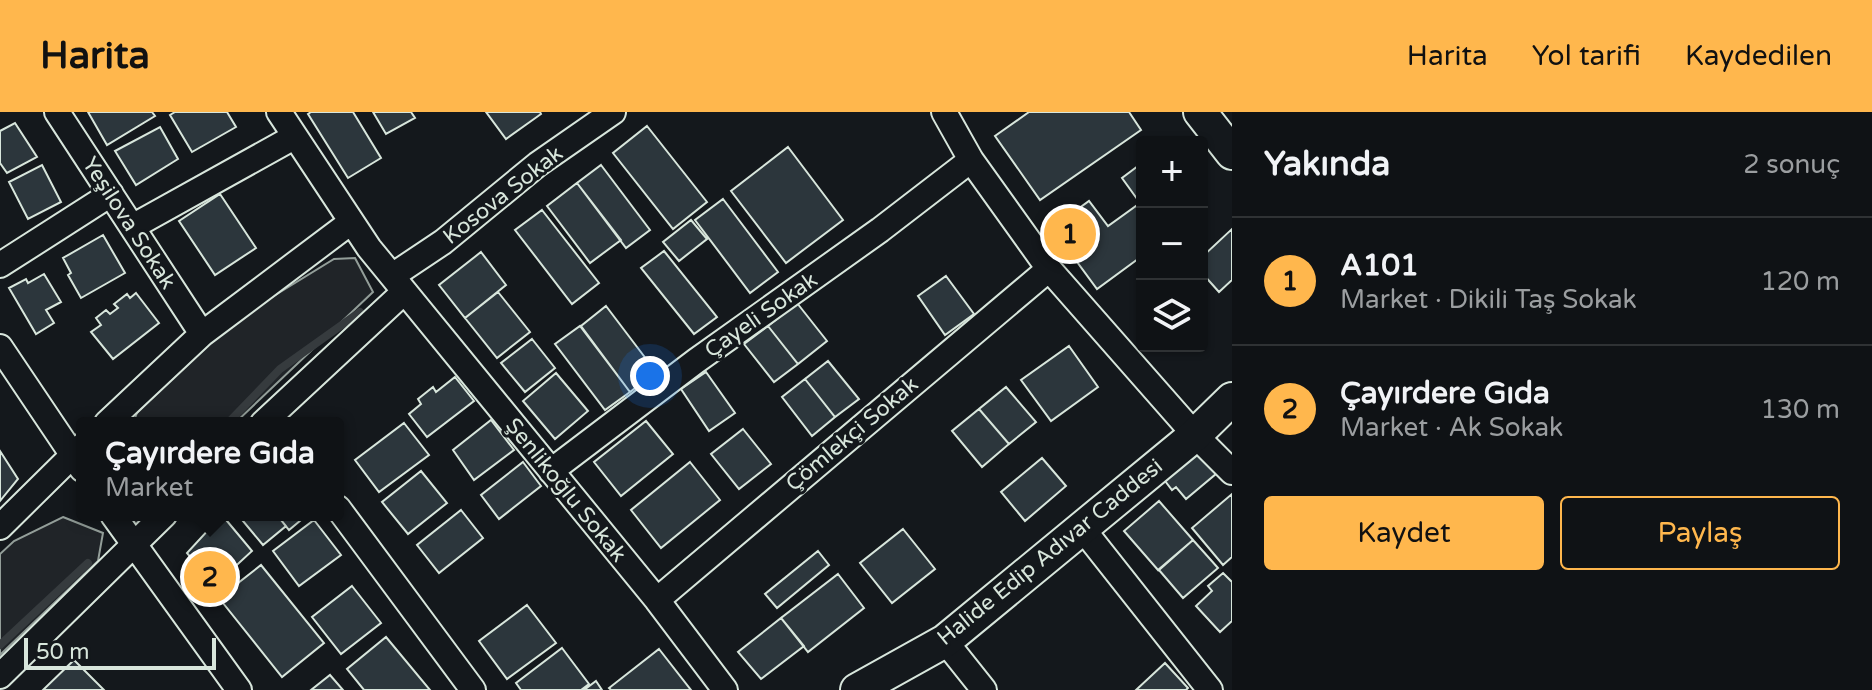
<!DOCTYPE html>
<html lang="tr">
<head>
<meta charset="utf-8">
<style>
  :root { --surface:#0f1215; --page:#181b1e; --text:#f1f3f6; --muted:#9b9ea0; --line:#2f3234; --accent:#ffb74d }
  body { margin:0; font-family:"Varela Round",sans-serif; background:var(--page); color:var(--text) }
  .controls { position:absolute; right:24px; top:24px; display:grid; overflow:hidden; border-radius:8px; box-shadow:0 2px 6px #0004 }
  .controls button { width:72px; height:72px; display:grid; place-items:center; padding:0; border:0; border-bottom:2px solid var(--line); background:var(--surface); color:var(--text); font:40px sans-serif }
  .scale { position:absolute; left:24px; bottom:20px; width:192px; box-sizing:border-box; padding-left:8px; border:4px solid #d8e6dc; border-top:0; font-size:22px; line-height:28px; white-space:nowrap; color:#d8e6dc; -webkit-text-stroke:6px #14181c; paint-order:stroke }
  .you { position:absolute; left:650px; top:264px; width:28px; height:28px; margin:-20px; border:6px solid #fff; border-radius:50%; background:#1a73e8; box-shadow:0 0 0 12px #1a73e833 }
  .badge { display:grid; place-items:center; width:52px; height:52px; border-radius:50%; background:var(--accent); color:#111; font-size:26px; font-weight:700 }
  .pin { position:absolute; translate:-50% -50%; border:4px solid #fff; box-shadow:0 2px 8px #0006 }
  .popup { position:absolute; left:76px; top:305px; width:268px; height:104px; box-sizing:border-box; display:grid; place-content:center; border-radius:8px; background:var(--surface); filter:drop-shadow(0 2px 6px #0005); font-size:26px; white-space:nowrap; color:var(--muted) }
  .popup b { font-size:30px; color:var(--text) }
  .popup::after { content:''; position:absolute; left:50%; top:100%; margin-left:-16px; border:16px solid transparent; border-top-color:var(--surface) }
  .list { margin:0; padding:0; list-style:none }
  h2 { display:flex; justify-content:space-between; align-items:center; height:104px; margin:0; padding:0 32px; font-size:34px }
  h2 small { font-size:26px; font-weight:400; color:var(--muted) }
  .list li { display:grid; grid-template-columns:52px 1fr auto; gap:24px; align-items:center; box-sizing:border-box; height:128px; padding:0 32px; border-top:2px solid var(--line) }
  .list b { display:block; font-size:30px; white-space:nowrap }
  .list p { margin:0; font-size:26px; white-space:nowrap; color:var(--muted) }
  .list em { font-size:26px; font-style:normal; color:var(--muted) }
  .actions { display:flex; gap:16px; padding:24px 32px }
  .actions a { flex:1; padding:18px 0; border:2px solid var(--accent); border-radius:8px; text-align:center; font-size:28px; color:var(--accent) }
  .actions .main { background:var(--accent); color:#111 }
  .icon { flex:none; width:44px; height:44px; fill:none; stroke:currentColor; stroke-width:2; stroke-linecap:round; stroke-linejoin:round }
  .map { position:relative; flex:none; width:1232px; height:578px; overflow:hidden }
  header { display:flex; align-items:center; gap:48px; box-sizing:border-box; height:112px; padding:0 40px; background:var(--accent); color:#111 }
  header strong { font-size:38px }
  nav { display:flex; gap:44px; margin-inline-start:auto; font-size:28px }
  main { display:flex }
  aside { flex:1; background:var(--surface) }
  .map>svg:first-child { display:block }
</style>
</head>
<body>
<header>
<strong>Harita</strong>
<nav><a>Harita</a><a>Yol tarifi</a><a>Kaydedilen</a></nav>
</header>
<main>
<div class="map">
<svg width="1232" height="578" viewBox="0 0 1232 578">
  <rect width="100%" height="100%" fill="#14181c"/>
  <path fill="#202428" stroke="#939e99" stroke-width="2" d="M355,146L373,180L235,311H133L137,301L220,217L334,147Z
    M63,405L103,421L98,449L0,543V442L14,429Z"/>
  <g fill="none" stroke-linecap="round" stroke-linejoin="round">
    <path stroke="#363b3e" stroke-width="8" d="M228,311L280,257L360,200
      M136,408L141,403
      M0,533L88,451"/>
  </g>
  <path fill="#2c363c" stroke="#d8e6dc" stroke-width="2" d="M88,0H152L155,4L107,33Z
    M175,0H227L236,15L192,40L170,3Z
    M311,0H353L381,46L348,66L308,2Z
    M373,0H411L415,6L386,22Z
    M486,0H540L541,2L506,27Z
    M1029,0H1129L1141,18L1040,88L995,24Z
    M15,11L37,45L7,61L0,51V19Z
    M647,14L707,90L673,117L613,41Z
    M160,15L178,47L136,73L115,39Z
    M788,35L843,108L786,151L731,79Z
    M1142,51V144L1097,177L1052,116L1089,89L1108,114L1140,91L1122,66Z
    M42,53L61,90L28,107L9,70Z
    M601,53L650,118L626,136L577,71Z
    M577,71L621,128L590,151L547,94Z
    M220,82L256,136L215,163L179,109Z
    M723,87L778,160L750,181L695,108Z
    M542,98L599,171L572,192L515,118Z
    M691,108L707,127L679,149L663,130Z
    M1232,117V168L1219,180L1202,161V145Z
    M103,123L125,161L81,186L68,163L71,161L63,146Z
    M664,139L717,205L694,222L641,156Z
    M481,140L506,173L465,206L439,173Z
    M44,162L61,190L46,198L54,211L36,222L9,176L26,167L28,171Z
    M946,164L974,202L945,223L918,184Z
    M498,180L530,220L497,246L465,206Z
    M136,181L159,211L113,247L91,220L101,213L96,206L106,198L110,202L118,196L114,192L127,182L130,186Z
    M797,191L827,229L798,252L768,214Z
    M606,194L656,260L630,280L581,214Z
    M580,214L630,280L605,298L555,232Z
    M768,214L798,252L774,270L744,232Z
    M532,227L555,256L525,280L501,251Z
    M1069,234L1098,275L1051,309L1021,268Z
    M828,249L859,287L835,305L805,267Z
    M706,260L735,301L709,319L681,277Z
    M556,261L588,299L555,327L523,289Z
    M455,265L474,289L427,325L409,302L421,292L418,287L433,275L436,280Z
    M805,267L835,305L812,324L782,285Z
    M1006,275L1036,310L1009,332L979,297Z
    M979,297L1009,332L982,355L952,319Z
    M491,308L514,338L474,368L453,338Z
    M646,309L673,342L621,384L594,350Z
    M404,311L429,343L379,380L355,348Z
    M743,317L771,352L739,377L711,342Z
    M1203,332L1223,356L1186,387L1176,375L1172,378L1162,365Z
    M0,339L18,367L0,389Z
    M1042,346L1066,374L1025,409L1001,380Z
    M523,350L541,374L499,407L481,383Z
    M690,350L720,388L661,436L631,398Z
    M421,359L447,391L408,422L382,390Z
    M1232,382V445L1223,453L1192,416Z
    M1159,389L1193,428L1158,458L1124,419Z
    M461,398L483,426L439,461L417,433Z
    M222,403L252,439L214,474L187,441Z
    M238,403H277L286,414L263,433Z
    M277,403H307L289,418Z
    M314,408L341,443L299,474L273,439Z
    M903,417L935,457L892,491L860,451Z
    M1193,428L1218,456L1183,486L1159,458Z
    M818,439L829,453L777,496L765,482Z
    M261,453L324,531L282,565L219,486Z
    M1223,461L1232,470V509L1220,520L1196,494L1212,479L1208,474Z
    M838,462L864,496L808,540L781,506Z
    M352,474L381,511L341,542L312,505Z
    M527,493L556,531L507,567L479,529Z
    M781,506L804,534L761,567L738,540Z
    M386,525L430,578H364L347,557Z
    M562,536L589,572L581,578H521L516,571Z
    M659,537L691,578H611L609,576Z
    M74,548L104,578H43Z
    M1165,551L1188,576L1186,578H1136Z
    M330,563L343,578H311Z
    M596,569L602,578H584Z"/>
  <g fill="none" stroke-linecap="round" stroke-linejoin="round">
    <g stroke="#d8e6dc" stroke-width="28">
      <path id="street" d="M57,0L202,222
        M279,0L369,136L657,488L725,578
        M944,0L971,48L1049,157L1195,323L1232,360
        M132,115L294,25
        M0,153L111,82
        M392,164L443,130L538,52L613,0
        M0,235L82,357
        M107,311L202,222L351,110
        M263,311L404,180
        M551,359L696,249L880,118L971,48
        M338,396L473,578
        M113,403L239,578
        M0,415L82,334
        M1082,416L1210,578
        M657,488L1049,157
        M945,529L984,578
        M0,564L164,403"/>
    </g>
    <g stroke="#d8e6dc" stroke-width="36">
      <path id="secondary" d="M1200,0L1232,41
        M857,578L945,529L1195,323L1232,287"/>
    </g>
    <use href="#street" stroke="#14181c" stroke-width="24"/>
    <use href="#secondary" stroke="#14181c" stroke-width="32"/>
  </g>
  <g text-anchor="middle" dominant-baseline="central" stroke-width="6" stroke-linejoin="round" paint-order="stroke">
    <g font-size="22" fill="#d8e6dc" stroke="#14181c">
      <text transform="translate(503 83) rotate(-38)">Kosova Sokak</text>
      <text transform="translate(129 111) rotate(57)">Yeşilova Sokak</text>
      <text transform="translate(761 203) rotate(-35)">Çayeli Sokak</text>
      <text transform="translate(852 322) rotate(-40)">Çömlekçi Sokak</text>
      <text transform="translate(566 378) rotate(51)">Şenlikoğlu Sokak</text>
      <text transform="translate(1050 440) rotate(-39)">Halide Edip Adıvar Caddesi</text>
    </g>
  </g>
</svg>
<div class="controls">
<button>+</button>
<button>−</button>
<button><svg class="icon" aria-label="layers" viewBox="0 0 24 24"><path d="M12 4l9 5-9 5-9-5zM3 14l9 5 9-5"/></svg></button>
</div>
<div class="scale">50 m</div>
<div class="you"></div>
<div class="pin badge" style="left:1070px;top:122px">1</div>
<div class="pin badge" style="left:210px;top:465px">2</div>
<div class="popup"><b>Çayırdere Gıda</b>Market</div>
</div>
<aside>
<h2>Yakında<small>2 sonuç</small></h2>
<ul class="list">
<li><span class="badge">1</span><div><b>A101</b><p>Market · Dikili Taş Sokak</p></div><em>120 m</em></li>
<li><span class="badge">2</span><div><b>Çayırdere Gıda</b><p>Market · Ak Sokak</p></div><em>130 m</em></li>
</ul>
<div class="actions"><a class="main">Kaydet</a><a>Paylaş</a></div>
</aside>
</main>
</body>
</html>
